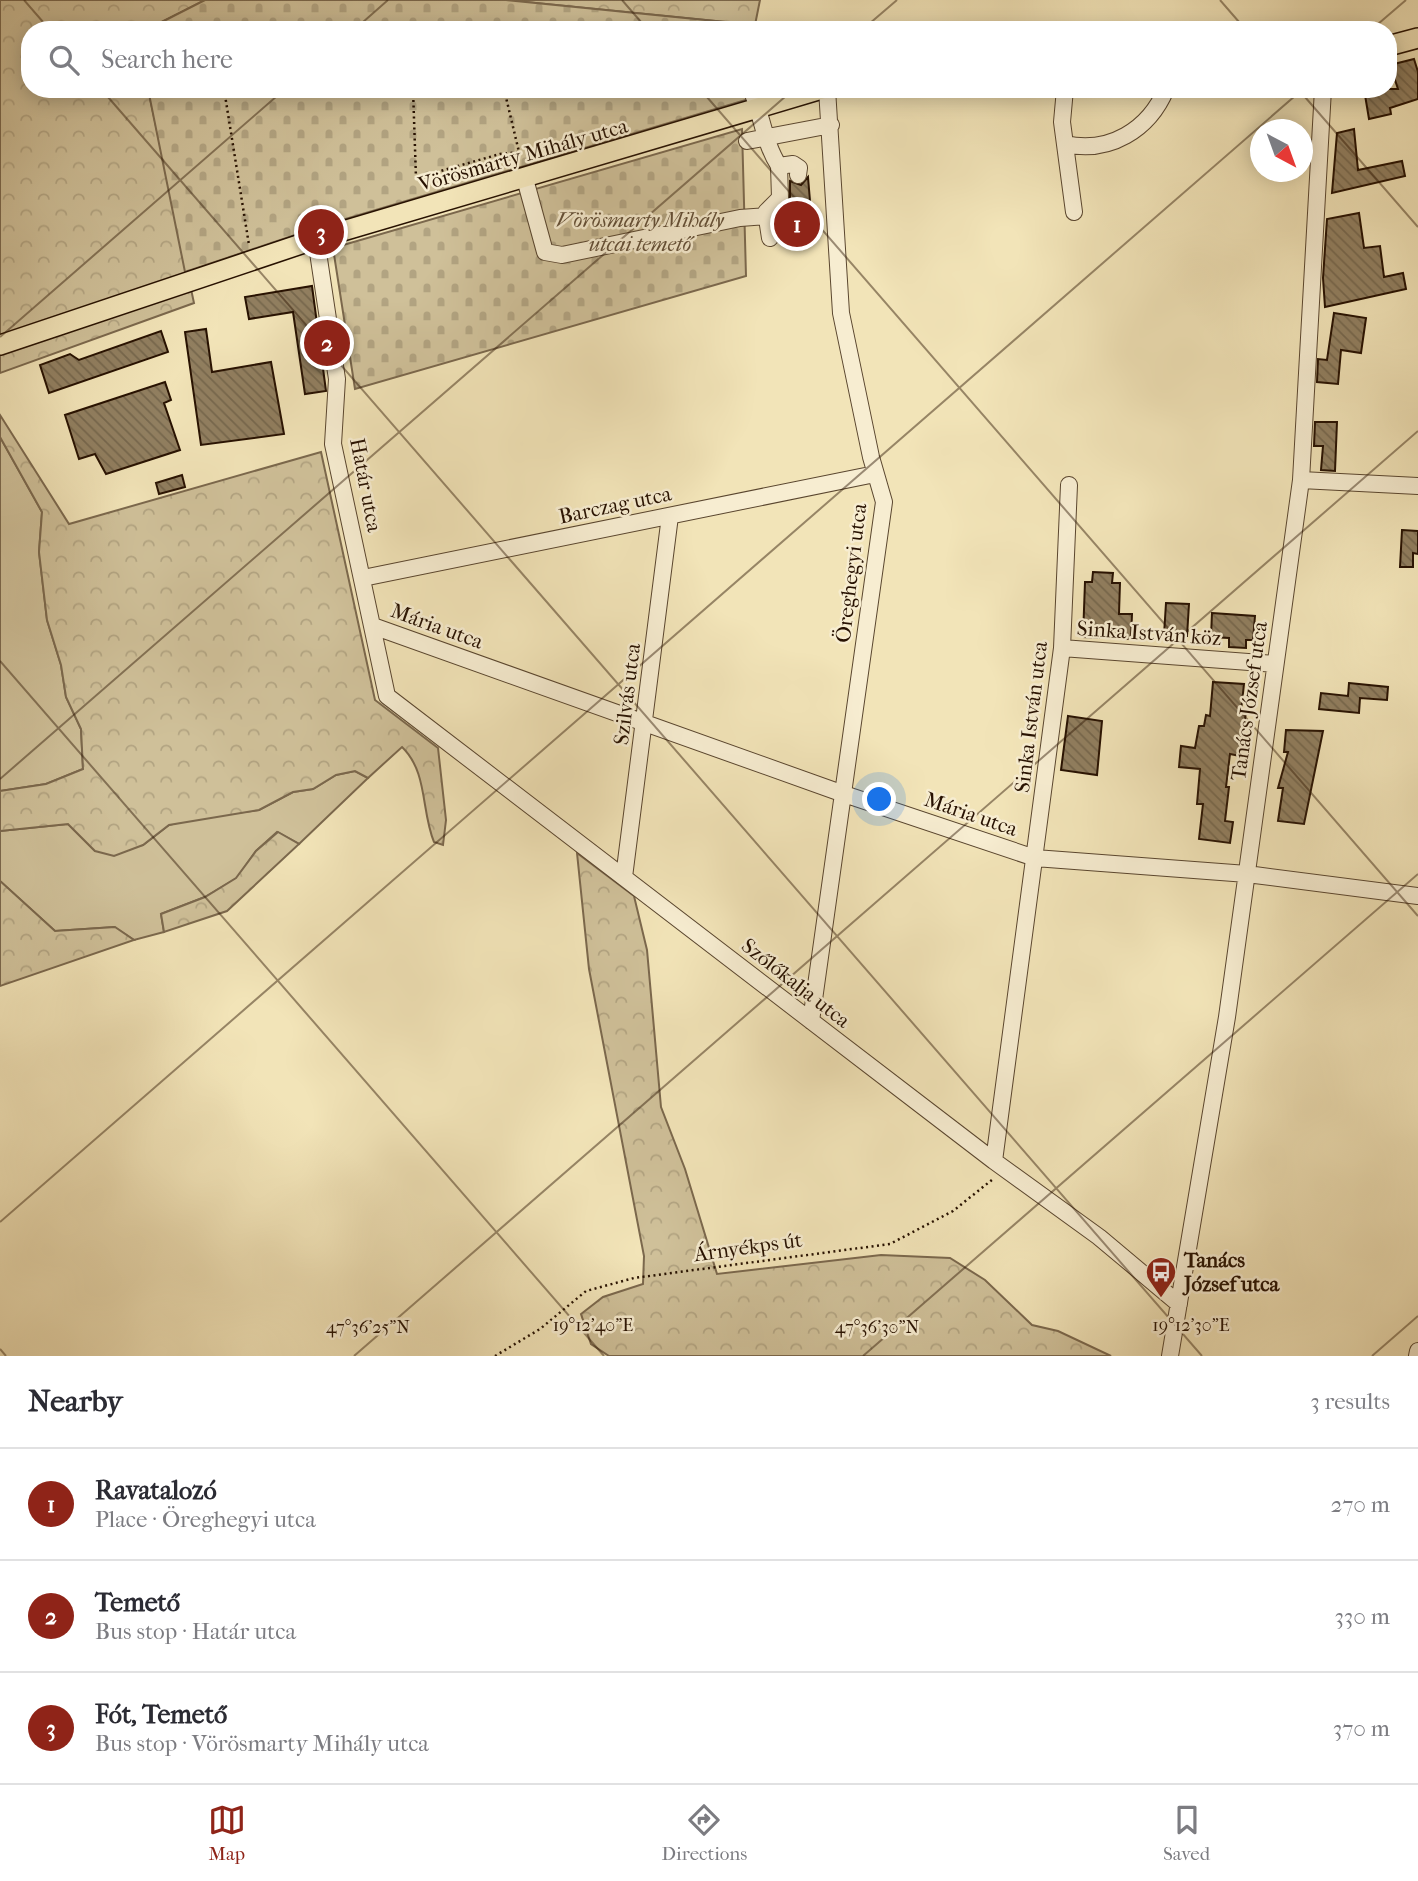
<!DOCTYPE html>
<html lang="en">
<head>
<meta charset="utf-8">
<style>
  :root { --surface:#fff; --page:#f7f7f7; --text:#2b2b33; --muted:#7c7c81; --line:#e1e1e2; --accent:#8f2418 }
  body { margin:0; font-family:"IM FELL French Canon",serif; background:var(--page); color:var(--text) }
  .compass { position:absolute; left:1250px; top:119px; width:63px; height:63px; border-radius:50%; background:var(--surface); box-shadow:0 4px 18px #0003; rotate:139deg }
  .you { position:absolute; left:880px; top:800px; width:24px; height:24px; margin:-18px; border:5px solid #fff; border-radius:50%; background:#1a73e8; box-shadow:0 0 0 10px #1a73e833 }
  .badge { display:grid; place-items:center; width:46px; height:46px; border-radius:50%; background:var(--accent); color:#fff; font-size:23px; font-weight:700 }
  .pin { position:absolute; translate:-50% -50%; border:4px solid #fff; box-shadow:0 2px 7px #0006 }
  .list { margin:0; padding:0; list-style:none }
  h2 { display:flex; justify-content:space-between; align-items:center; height:91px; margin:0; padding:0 28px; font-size:30px }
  h2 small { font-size:23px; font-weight:400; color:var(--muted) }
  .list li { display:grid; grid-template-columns:46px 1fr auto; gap:21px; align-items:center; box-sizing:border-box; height:112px; padding:0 28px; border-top:2px solid var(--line) }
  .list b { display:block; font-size:26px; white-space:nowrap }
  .list p { margin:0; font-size:23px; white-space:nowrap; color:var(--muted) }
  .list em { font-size:23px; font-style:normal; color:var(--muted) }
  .icon { flex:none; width:38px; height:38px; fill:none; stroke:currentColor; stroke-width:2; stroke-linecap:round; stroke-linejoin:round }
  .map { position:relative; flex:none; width:1418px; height:1356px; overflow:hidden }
  .search { position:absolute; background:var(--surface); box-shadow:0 4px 18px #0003; left:21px; right:21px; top:21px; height:77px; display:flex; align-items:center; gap:18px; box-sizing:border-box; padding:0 24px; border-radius:28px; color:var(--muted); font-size:26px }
  .sheet { height:427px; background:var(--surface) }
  nav { display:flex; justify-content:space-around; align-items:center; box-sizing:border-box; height:98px; border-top:2px solid var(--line); background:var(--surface); font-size:19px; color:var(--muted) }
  nav a { display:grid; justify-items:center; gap:4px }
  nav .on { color:var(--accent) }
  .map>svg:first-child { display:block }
</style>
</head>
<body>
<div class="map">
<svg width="1418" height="1356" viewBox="0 0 1418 1356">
  <defs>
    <pattern id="forest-crowns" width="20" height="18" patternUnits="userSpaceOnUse" patternTransform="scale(1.75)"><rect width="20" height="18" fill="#cfc099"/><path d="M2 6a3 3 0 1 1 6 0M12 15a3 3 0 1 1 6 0" fill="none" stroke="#b2a482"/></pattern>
    <pattern id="cemetery-stones" width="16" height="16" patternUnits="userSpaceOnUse" patternTransform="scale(1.75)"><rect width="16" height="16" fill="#cfc099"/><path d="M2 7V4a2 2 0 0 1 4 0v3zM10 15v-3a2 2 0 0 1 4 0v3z" fill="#b2a482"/></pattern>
    <pattern id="building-back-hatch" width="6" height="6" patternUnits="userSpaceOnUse" patternTransform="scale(1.75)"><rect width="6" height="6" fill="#917f60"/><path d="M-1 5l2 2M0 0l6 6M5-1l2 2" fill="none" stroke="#76674d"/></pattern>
  </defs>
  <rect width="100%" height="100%" fill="#f2e4b8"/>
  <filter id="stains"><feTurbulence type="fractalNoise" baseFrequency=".00286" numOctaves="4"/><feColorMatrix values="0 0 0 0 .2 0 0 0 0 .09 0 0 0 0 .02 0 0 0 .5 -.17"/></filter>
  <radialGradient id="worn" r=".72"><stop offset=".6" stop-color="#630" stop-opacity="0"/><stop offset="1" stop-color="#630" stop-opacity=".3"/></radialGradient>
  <path fill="#cfc099" stroke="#7b684d" stroke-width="2" d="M0,437L42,512L39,552L47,620L61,665L66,697L81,729L83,769L46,784L0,791Z
    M355,771L368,778L299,844L277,832L256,851L237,878L205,897L161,914L164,932L134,940L114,927L55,931L0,881V831L68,824L95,851L143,845L169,825L196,818L259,810L293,792L313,789L336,775Z"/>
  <path fill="url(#forest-crowns)" stroke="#7b684d" stroke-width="2" d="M0,0H205L146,30H30V89H148L194,303L0,373Z
    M506,0H760L755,25Z
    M0,415L69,524L321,452L375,700L438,748L446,820L443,845L434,842C421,811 428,772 402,747L368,778L355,771L336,775L313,789L293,792L259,810L169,825L143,845L114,856L95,851L68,824L0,831V791L46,784L83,769L81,729L66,697L61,665L47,620L39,552L42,512L0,437Z
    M278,832L299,844L227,911L164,932L161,914L205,897L236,878L256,851Z
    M577,853L634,896L647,950L661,1107L685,1169L717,1274L881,1255L950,1258L985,1280L1032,1325L1058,1331L1111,1356H609L591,1344L581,1314L603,1297L643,1284L644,1256L589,969Z
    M0,881L55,931L115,927L134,940L0,986Z"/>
  <path fill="url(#cemetery-stones)" stroke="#7b684d" stroke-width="2" d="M205,0H506L755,25L756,30H146Z
    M148,89H765L766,94L322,226L185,272Z
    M742,129L746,276L355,389L333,248Z"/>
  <path fill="url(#building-back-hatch)" stroke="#271101" stroke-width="2" d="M1414,59L1418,72V99L1390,108L1391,114L1369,119L1364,89H1398L1390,65Z
    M1354,129L1358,170L1402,161L1405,176L1332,193L1337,133Z
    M808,177L811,213H817L818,234L780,235L777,216L790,213V181L801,185Z
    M1359,213L1364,248L1380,246L1384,277L1403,273L1406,289L1325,307L1323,278L1327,219Z
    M312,286L326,391L305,394L293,312L249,319L245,297Z
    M1334,313L1366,318L1361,353L1341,350L1338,384L1317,382L1318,359L1327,360Z
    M206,329L212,372L271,362L284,434L201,445L185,332Z
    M161,331L168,352L49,393L40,365L70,354L79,360Z
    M165,382L171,400L164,403L180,450L106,474L95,454L79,459L65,415Z
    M1315,422H1337L1335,471L1321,470L1323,446H1314Z
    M182,475L185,487L159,494L156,483Z
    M1402,530L1418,531V554L1413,553V567H1400Z
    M1093,572L1113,573L1112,583H1120L1119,614H1132L1131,639L1083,637L1085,582H1092Z
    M1166,603L1189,604L1187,636L1164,635Z
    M1212,613L1255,616L1253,640H1246V648L1229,647V638L1211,637Z
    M1213,682L1244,684L1241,711L1246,712L1240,756L1230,754L1226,787H1229L1225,821L1233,822L1230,843L1199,839L1203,804H1197L1200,769L1179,767L1181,746L1195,748L1199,726H1204L1206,715L1210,716Z
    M1349,683L1388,687L1387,700L1360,698L1359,713L1319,709L1321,693L1348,696Z
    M1068,716L1102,721L1097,775L1061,770Z
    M1286,730L1323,731L1304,824L1278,821L1283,788H1278L1288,752H1284Z"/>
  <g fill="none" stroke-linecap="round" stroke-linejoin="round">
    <g stroke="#5a462f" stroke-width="18">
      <path id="minor" d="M751,89C762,115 764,143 779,166
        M1065,89L1062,122L1074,212
        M747,141L831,125
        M1065,144C1109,154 1149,130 1166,89
        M525,179L545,252L562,255L740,218L766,216
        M770,238L766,212L780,198L779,166L793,164L799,168L798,175
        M316,239L337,379L333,444L387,696L994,1161L1099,1237L1179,1304
        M1301,480L1418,486
        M363,578L875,474
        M373,626L841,793L1035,858L1247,874L1418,896
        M1062,648L1274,664
        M624,877L670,516
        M811,1021L884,502L871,457L841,313L827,89
        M994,1161L1062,648L1069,485
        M1170,1356L1227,1017L1301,480L1323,89
        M1417,1356L1418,1351"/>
    </g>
    <g stroke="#271101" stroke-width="22">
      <path id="major" d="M1388,46L1418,38
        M0,345L316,239L822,89"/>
    </g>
    <path stroke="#271101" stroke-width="2.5" stroke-dasharray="2 3.5" stroke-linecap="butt" d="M224,89L249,245
      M413,89L416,178L500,154L519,152L504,89
      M495,1356L540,1329L586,1291L634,1278L890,1244L953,1211L993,1179"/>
    <use href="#minor" stroke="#f7edd1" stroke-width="16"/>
    <use href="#major" stroke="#f2e4b8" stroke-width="19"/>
  </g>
  <path fill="none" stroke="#271101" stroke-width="2" stroke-opacity="0.45" d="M24,0L50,30M622,0L648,30M1220,0L1246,30M354,30L388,0M862,30L897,0M1371,30L1406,0M101,89L1202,1356M700,89L1418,916M1298,89L1418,227M0,337L285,89M0,661L604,1356M0,779L794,89M0,1222L1303,89M0,1349L6,1356M354,1356L1418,431M863,1356L1418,874M1372,1356L1418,1316"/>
  <defs>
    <g id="bus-pin" transform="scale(1.575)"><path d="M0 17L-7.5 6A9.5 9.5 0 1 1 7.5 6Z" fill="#8f2418" stroke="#f7edd1"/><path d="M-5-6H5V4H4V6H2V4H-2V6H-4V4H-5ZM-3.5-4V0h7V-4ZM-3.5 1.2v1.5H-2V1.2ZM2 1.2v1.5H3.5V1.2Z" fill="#fff"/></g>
  </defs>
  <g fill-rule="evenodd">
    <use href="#bus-pin" x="1161" y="1272"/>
  </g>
  <g text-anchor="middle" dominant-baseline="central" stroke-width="5" stroke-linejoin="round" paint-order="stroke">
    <g font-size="21" fill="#271101" stroke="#f7edd1">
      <text transform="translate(523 155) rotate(-16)">Vörösmarty Mihály utca</text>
      <text transform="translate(366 485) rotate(79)">Határ utca</text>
      <text transform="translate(615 505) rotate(-12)">Barczag utca</text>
      <text transform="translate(851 573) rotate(-83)">Öreghegyi utca</text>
      <text transform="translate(437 626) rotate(20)">Mária utca</text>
      <text transform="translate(1149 633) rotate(4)">Sinka István köz</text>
      <text transform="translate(627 694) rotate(-83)">Szilvás utca</text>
      <text transform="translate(1249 701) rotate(-82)">Tanács József utca</text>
      <text transform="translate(1031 717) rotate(-83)">Sinka István utca</text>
      <text transform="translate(971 814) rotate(19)">Mária utca</text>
      <text transform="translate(796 983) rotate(38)">Szőlőkalja utca</text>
      <text transform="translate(748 1247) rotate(-8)">Árnyékps út</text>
    </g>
    <g font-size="21" font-style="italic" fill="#624e36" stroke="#f7edd1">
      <text x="640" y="220">Vörösmarty Mihály<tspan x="640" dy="24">utcai temető</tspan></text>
    </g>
    <g font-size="21" font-weight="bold" fill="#271101" stroke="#f7edd1" text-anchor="start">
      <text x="1184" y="1260">Tanács<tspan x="1184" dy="24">József utca</tspan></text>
    </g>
  </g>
  <g font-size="18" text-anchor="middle" fill="#271101" stroke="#f7edd1" stroke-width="5" stroke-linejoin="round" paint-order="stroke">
    <text x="593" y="1331">19°12'40"E</text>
    <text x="1191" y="1331">19°12'30"E</text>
    <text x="368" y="1333">47°36'25"N</text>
    <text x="877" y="1333">47°36'30"N</text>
  </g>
  <rect width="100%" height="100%" filter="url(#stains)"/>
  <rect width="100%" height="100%" fill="url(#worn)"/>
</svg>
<svg class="compass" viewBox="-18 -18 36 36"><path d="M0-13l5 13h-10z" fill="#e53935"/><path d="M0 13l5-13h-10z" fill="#7c7c81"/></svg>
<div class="you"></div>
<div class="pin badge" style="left:797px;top:224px">1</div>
<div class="pin badge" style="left:327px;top:343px">2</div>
<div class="pin badge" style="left:321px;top:232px">3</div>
<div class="search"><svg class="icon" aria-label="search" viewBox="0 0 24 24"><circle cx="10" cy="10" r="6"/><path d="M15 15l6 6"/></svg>Search here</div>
</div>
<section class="sheet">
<h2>Nearby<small>3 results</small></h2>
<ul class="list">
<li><span class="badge">1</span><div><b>Ravatalozó</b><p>Place · Öreghegyi utca</p></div><em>270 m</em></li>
<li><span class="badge">2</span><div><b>Temető</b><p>Bus stop · Határ utca</p></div><em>330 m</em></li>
<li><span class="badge">3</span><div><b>Fót, Temető</b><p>Bus stop · Vörösmarty Mihály utca</p></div><em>370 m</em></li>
</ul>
</section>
<nav>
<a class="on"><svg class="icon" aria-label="map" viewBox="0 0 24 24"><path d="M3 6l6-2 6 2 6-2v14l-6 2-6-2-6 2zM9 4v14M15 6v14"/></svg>Map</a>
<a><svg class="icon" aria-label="directions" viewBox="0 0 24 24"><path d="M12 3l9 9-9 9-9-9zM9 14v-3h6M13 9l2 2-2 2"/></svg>Directions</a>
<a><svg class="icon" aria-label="saved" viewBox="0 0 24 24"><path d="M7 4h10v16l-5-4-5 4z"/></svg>Saved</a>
</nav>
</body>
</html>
